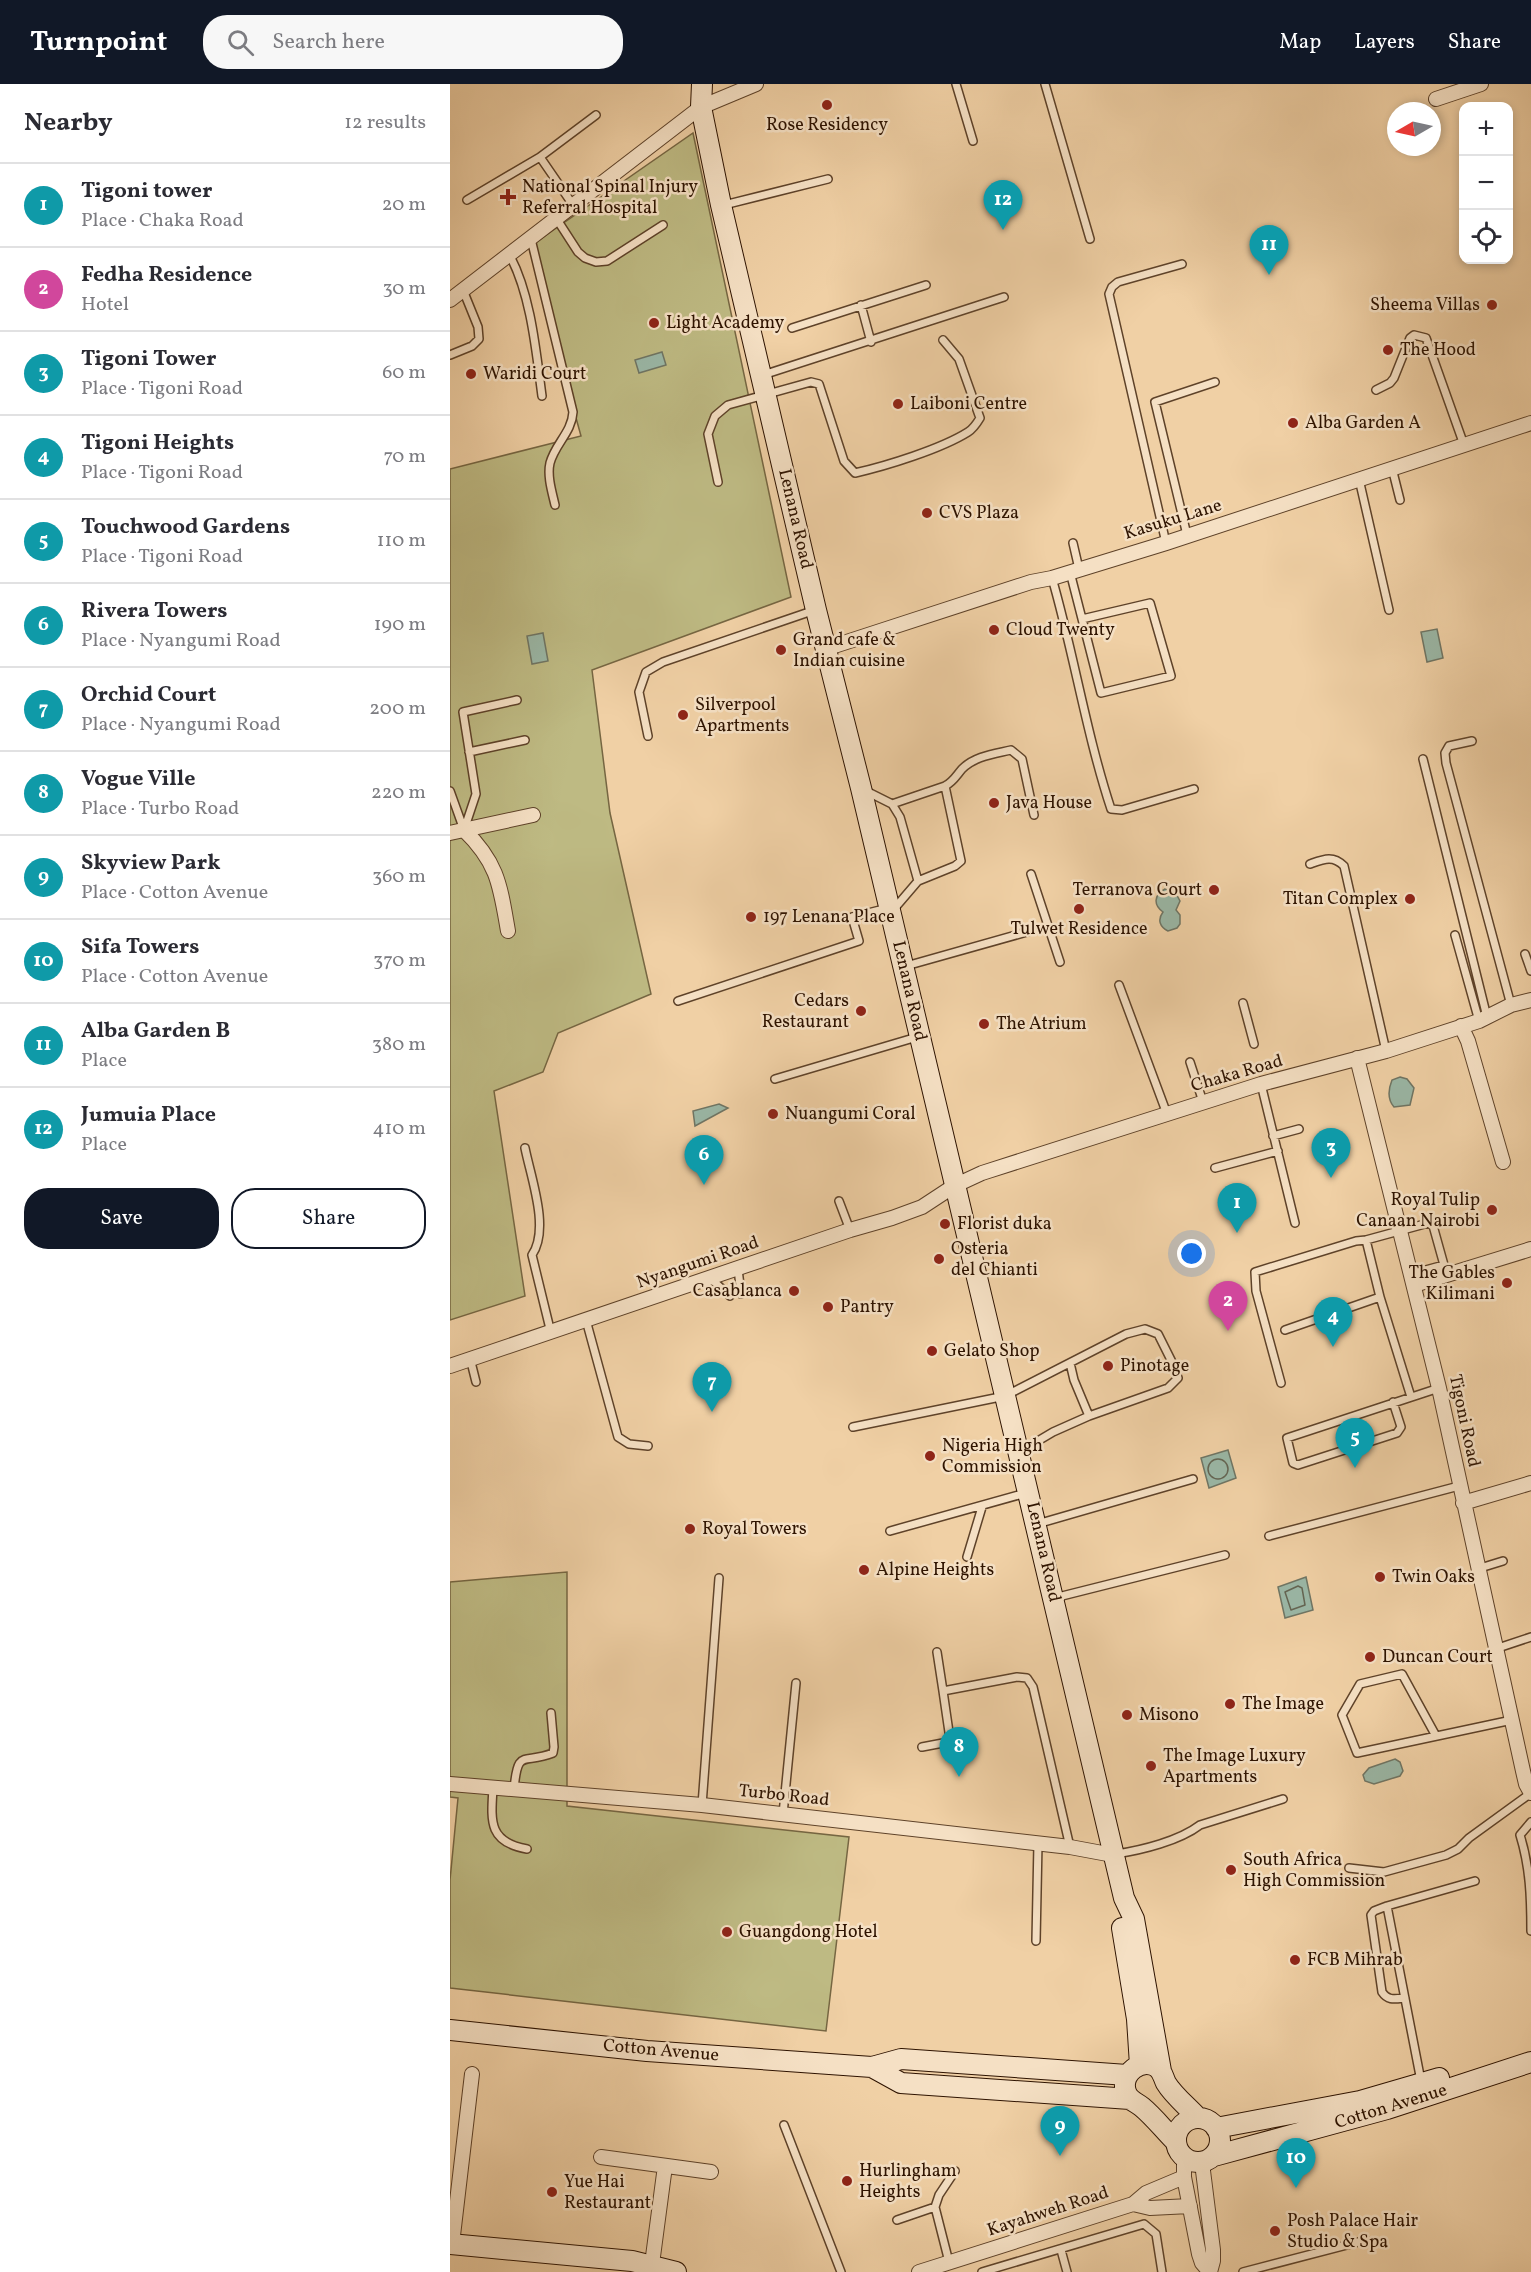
<!DOCTYPE html>
<html lang="en">
<head>
<meta charset="utf-8">
<style>
  :root { --surface:#fff; --page:#f7f7f7; --text:#2b2b33; --muted:#7c7c81; --line:#e1e1e2; --accent:#111827 }
  body { margin:0; font-family:Vollkorn,serif; background:var(--page); color:var(--text) }
  .controls { position:absolute; right:18px; top:18px; display:grid; overflow:hidden; border-radius:12px; box-shadow:0 3px 9px #0003 }
  .controls button { width:54px; height:54px; display:grid; place-items:center; padding:0; border:0; border-bottom:2px solid var(--line); background:var(--surface); color:var(--text); font:30px sans-serif }
  .compass { position:absolute; left:937px; top:18px; width:54px; height:54px; border-radius:50%; background:var(--surface); box-shadow:0 3px 9px #0003; rotate:261deg }
  .you { position:absolute; left:742px; top:1170px; width:21px; height:21px; margin:-15px; border:4px solid #fff; border-radius:50%; background:#1a73e8; box-shadow:0 0 0 9px #1a73e833 }
  .badge { display:grid; place-items:center; width:39px; height:39px; border-radius:50%; background:var(--accent); color:#fff; font-size:20px; font-weight:700 }
  .pin { position:absolute; translate:-50% -50px; filter:drop-shadow(0 2px 3px #0008) }
  .pin::after { content:''; position:absolute; top:32px; width:21px; height:18px; background:inherit; clip-path:polygon(0 0,100% 0,50% 100%) }
  .list { margin:0; padding:0; list-style:none }
  h2 { display:flex; justify-content:space-between; align-items:center; height:78px; margin:0; padding:0 24px; font-size:26px }
  h2 small { font-size:20px; font-weight:400; color:var(--muted) }
  .list li { display:grid; grid-template-columns:39px 1fr auto; gap:18px; align-items:center; box-sizing:border-box; height:84px; padding:0 24px; border-top:2px solid var(--line) }
  .list b { display:block; font-size:22px; white-space:nowrap }
  .list p { margin:0; font-size:20px; white-space:nowrap; color:var(--muted) }
  .list em { font-size:20px; font-style:normal; color:var(--muted) }
  .actions { display:flex; gap:12px; padding:18px 24px }
  .actions a { flex:1; padding:14px 0; border:2px solid var(--accent); border-radius:24px; text-align:center; font-size:21px; color:var(--accent) }
  .actions .main { background:var(--accent); color:#fff }
  .icon { flex:none; width:33px; height:33px; fill:none; stroke:currentColor; stroke-width:2; stroke-linecap:round; stroke-linejoin:round }
  .map { position:relative; flex:none; width:1081px; height:2188px; overflow:hidden }
  header { display:flex; align-items:center; gap:36px; box-sizing:border-box; height:84px; padding:0 30px; background:var(--accent); color:#fff }
  header strong { font-size:28px }
  nav { display:flex; gap:33px; margin-inline-start:auto; font-size:21px }
  .search { width:420px; height:54px; background:var(--page); display:flex; align-items:center; gap:15px; box-sizing:border-box; padding:0 21px; border-radius:24px; color:var(--muted); font-size:22px }
  main { display:flex }
  aside { flex:1; background:var(--surface) }
  .map>svg:first-child { display:block }
</style>
</head>
<body>
<header>
<strong>Turnpoint</strong>
<div class="search"><svg class="icon" aria-label="search" viewBox="0 0 24 24"><circle cx="10" cy="10" r="6"/><path d="M15 15l6 6"/></svg>Search here</div>
<nav><a>Map</a><a>Layers</a><a>Share</a></nav>
</header>
<main>
<aside>
<h2>Nearby<small>12 results</small></h2>
<ul class="list">
<li><span class="badge" style="background:#0f9aa8">1</span><div><b>Tigoni tower</b><p>Place · Chaka Road</p></div><em>20 m</em></li>
<li><span class="badge" style="background:#d1479c">2</span><div><b>Fedha Residence</b><p>Hotel</p></div><em>30 m</em></li>
<li><span class="badge" style="background:#0f9aa8">3</span><div><b>Tigoni Tower</b><p>Place · Tigoni Road</p></div><em>60 m</em></li>
<li><span class="badge" style="background:#0f9aa8">4</span><div><b>Tigoni Heights</b><p>Place · Tigoni Road</p></div><em>70 m</em></li>
<li><span class="badge" style="background:#0f9aa8">5</span><div><b>Touchwood Gardens</b><p>Place · Tigoni Road</p></div><em>110 m</em></li>
<li><span class="badge" style="background:#0f9aa8">6</span><div><b>Rivera Towers</b><p>Place · Nyangumi Road</p></div><em>190 m</em></li>
<li><span class="badge" style="background:#0f9aa8">7</span><div><b>Orchid Court</b><p>Place · Nyangumi Road</p></div><em>200 m</em></li>
<li><span class="badge" style="background:#0f9aa8">8</span><div><b>Vogue Ville</b><p>Place · Turbo Road</p></div><em>220 m</em></li>
<li><span class="badge" style="background:#0f9aa8">9</span><div><b>Skyview Park</b><p>Place · Cotton Avenue</p></div><em>360 m</em></li>
<li><span class="badge" style="background:#0f9aa8">10</span><div><b>Sifa Towers</b><p>Place · Cotton Avenue</p></div><em>370 m</em></li>
<li><span class="badge" style="background:#0f9aa8">11</span><div><b>Alba Garden B</b><p>Place</p></div><em>380 m</em></li>
<li><span class="badge" style="background:#0f9aa8">12</span><div><b>Jumuia Place</b><p>Place</p></div><em>410 m</em></li>
</ul>
<div class="actions"><a class="main">Save</a><a>Share</a></div>
</aside>
<div class="map">
<svg width="1081" height="2188" viewBox="0 0 1081 2188">
  <rect width="100%" height="100%" fill="#f0d0a5"/>
  <filter id="stains"><feTurbulence type="fractalNoise" baseFrequency=".00333" numOctaves="4"/><feColorMatrix values="0 0 0 0 .2 0 0 0 0 .09 0 0 0 0 .02 0 0 0 .5 -.17"/></filter>
  <radialGradient id="worn" r=".72"><stop offset=".6" stop-color="#630" stop-opacity="0"/><stop offset="1" stop-color="#630" stop-opacity=".3"/></radialGradient>
  <path fill="#beba83" stroke="#766642" stroke-width="1.5" d="M243,49L341,513L142,586L160,729L201,910L108,949L93,988L44,1007L75,1212L0,1236V385L131,352L79,163Z
    M117,1488V1722L399,1753L376,1947L0,1904V1796L8,1714L0,1713V1498Z"/>
  <path fill="#9ab7a6" stroke="#6f7564" stroke-width="1.5" d="M212,268L216,281L189,289L185,276Z
    M987,545L993,574L977,578L971,548Z
    M93,549L98,577L82,580L77,552Z
    M715,805L725,808L730,817L726,826L730,831V840L727,844L718,847C710,843 707,836 713,828C703,821 704,811 715,805Z
    M950,993L957,995L964,1004L960,1021L944,1023C937,1015 938,1006 942,996Z
    M269,1020L278,1024L245,1042L243,1027Z
    M778,1366L786,1394L759,1404L751,1374Z
    M856,1493L863,1526L835,1534L828,1503Z
    M945,1675L950,1678L953,1687L950,1692L924,1700L915,1697L913,1691L919,1684Z"/>
  <g fill="none" stroke-linecap="round" stroke-linejoin="round">
    <path stroke="#646553" stroke-width="1.5" d="M758 1385a10 10 0 1 1 20 0a10 10 0 1 1-20 0Z
      M848,1502L852,1504L855,1521L841,1526L835,1508Z"/>
    <g stroke="#5e4229" stroke-width="10">
      <path id="lane" d="M506,0L523,57
        M595,0L640,155
        M90,73L123,121
        M17,116L90,73L146,31
        M274,121L378,95
        M106,134L128,168L135,174L146,178L157,177L213,141
        M81,155L123,328C122,348 105,360 100,379C97,392 102,408 105,421
        M59,170C81,210 86,267 92,312
        M411,221L421,258
        M342,244L476,201
        M0,271L22,262L29,255L28,243L13,206
        M313,291L554,213
        M926,306L940,299L944,294L960,254L964,251L976,254L1014,361
        M942,384L950,416
        M909,395L939,526
        M268,398L258,350L265,332L278,321L361,298L369,300L394,377L405,389C436,382 491,365 518,348C523,345 527,339 530,334L509,275L493,256
        M737,451L705,318L765,298
        M623,459L629,485
        M716,459L659,210L662,203L668,198L732,180
        M620,488L651,609L721,592L700,519L632,535
        M602,494C624,570 636,649 661,725L672,726L744,705
        M198,652L189,608L196,588L213,578L365,526
        M1022,657L999,662L995,669L996,679L1061,921
        M19,668L75,656
        M973,675L1037,933
        M0,707L14,746
        M416,707L442,720L450,733L468,797L444,825
        M442,720L495,702C503,698 506,692 512,685C525,672 544,670 561,666L572,675L584,731
        M14,746L26,710L13,628L67,616
        M860,780C874,775 883,771 894,782L936,967
        M581,790L610,878
        M468,797L505,782L511,777L495,702
        M1005,851L1029,937
        M1075,870L1081,887
        M456,882L598,842
        M669,901L717,1030
        M228,917L409,857L402,833L438,824
        M793,919L804,960
        M740,978L753,1018
        M325,995L467,953
        M811,1000L845,1139
        M823,1052L849,1045
        M75,1064C81,1094 100,1145 82,1171L101,1249
        M765,1084L828,1067
        M389,1117L400,1146
        M916,1156L982,1138L994,1181L961,1190
        M288,1185L291,1210
        M261,1195L280,1212
        M136,1236L168,1353L179,1360L198,1362
        M835,1246L930,1213
        M20,1274L26,1298
        M831,1299L806,1207L805,1188L906,1157L916,1156L930,1213L961,1313
        M943,1318L951,1343L947,1349L848,1381L843,1379L837,1354L989,1304
        M403,1343L555,1312L676,1250L695,1245L708,1250L722,1278L728,1294L718,1304L639,1332
        M571,1367L603,1348L639,1332L624,1296L620,1279
        M587,1440L743,1395
        M440,1447L576,1409
        M819,1452L1009,1402
        M517,1473L532,1423
        M1027,1485L1053,1477
        M604,1514L775,1471
        M1045,1565L1081,1553
        M487,1568L493,1607
        M986,1652L952,1590L910,1600L892,1631L907,1669L1062,1636
        M472,1663L493,1659L500,1655L493,1607L567,1593L577,1594L583,1603L620,1763
        M43,1704C41,1737 38,1758 77,1765
        M64,1705C68,1663 73,1681 103,1669L104,1663L101,1629
        M252,1721L269,1494
        M333,1730L346,1599
        M666,1770C692,1766 729,1757 750,1741L833,1715
        M899,1784L934,1788L996,1771L1008,1765L1019,1754L1081,1709
        M937,1822L1025,1797
        M1081,1847C1081,1814 1080,1783 1070,1751L1081,1738
        M586,1857L588,1759
        M955,1914C945,1915 938,1917 932,1908L921,1831L924,1827L937,1822L971,1997
        M334,2041L391,2188
        M447,2136L485,2123
        M611,2166L617,2188
        M499,2178L485,2123L489,2111L505,2087
        M532,2188L694,2140L706,2150L712,2188
        M793,2188L916,2156"/>
    </g>
    <g stroke="#5e4229" stroke-width="16">
      <path id="street" d="M986,15L1031,0
        M0,216L251,23L306,0
        M375,565L581,498L602,494L716,459L1081,339
        M14,746C48,779 50,801 58,847
        M0,749L83,731
        M1011,942L1018,957L1053,1078
        M907,974L989,1304L1073,1687L1076,1700L1081,1709
        M964,1201L1081,1165
        M0,1282L400,1146L442,1134L472,1123L504,1102L532,1089L811,1000L936,967L1029,937L1061,921L1081,916
        M1013,1419L1081,1399
        M0,1700L252,1721L620,1763L663,1771
        M151,2073L261,2088
        M734,2074V2093L749,2170L752,2179L759,2187
        M752,2079L763,2166V2177L760,2188
        M683,2120L696,2109L734,2093
        M2,2160L22,1990
        M202,2180L215,2082
        M469,2188L683,2120L700,2124L740,2122"/>
    </g>
    <g stroke="#2e1300" stroke-width="22">
      <path id="secondary" d="M252,0L251,23L271,121L366,526L411,704L674,1814L684,1835L711,1987
        M672,1844L687,1935L690,1981
        M0,1946L197,1967L422,1983L451,1975L677,1991
        M422,1983L451,1999L680,2015
        M726 2056a22 22 0 1 1 44 0a22 22 0 1 1-44 0Z
        M766,2044L910,2017L989,1994
        M725,2057C714,2046 704,2033 692,2023C686,2018 679,2017 676,2008C670,1990 691,1973 707,1983C713,1988 713,1993 716,1999C723,2011 738,2023 748,2034
        M764,2072L937,2025L1081,1978
        M0,2160L182,2177L226,2188"/>
    </g>
    <use href="#lane" stroke="#f5e0c4" stroke-width="7"/>
    <use href="#street" stroke="#f5e0c4" stroke-width="14"/>
    <use href="#secondary" stroke="#f5e0c4" stroke-width="20"/>
  </g>
  <g fill="#8f2418" stroke="#f5e0c4" stroke-width="2">
    <circle cx="377" cy="21" r="6"/>
    <path d="M55 104h6v6h6v6h-6v6h-6v-6h-6v-6h6z"/>
    <circle cx="1042" cy="221" r="6"/>
    <circle cx="204" cy="239" r="6"/>
    <circle cx="938" cy="266" r="6"/>
    <circle cx="21" cy="290" r="6"/>
    <circle cx="448" cy="320" r="6"/>
    <circle cx="843" cy="339" r="6"/>
    <circle cx="477" cy="429" r="6"/>
    <circle cx="544" cy="546" r="6"/>
    <circle cx="331" cy="566" r="6"/>
    <circle cx="233" cy="631" r="6"/>
    <circle cx="544" cy="719" r="6"/>
    <circle cx="764" cy="806" r="6"/>
    <circle cx="960" cy="815" r="6"/>
    <circle cx="629" cy="825" r="6"/>
    <circle cx="301" cy="833" r="6"/>
    <circle cx="411" cy="927" r="6"/>
    <circle cx="534" cy="940" r="6"/>
    <circle cx="323" cy="1030" r="6"/>
    <circle cx="1042" cy="1126" r="6"/>
    <circle cx="495" cy="1140" r="6"/>
    <circle cx="489" cy="1175" r="6"/>
    <circle cx="1057" cy="1199" r="6"/>
    <circle cx="344" cy="1207" r="6"/>
    <circle cx="378" cy="1223" r="6"/>
    <circle cx="482" cy="1267" r="6"/>
    <circle cx="658" cy="1282" r="6"/>
    <circle cx="480" cy="1372" r="6"/>
    <circle cx="240" cy="1445" r="6"/>
    <circle cx="414" cy="1486" r="6"/>
    <circle cx="930" cy="1493" r="6"/>
    <circle cx="920" cy="1573" r="6"/>
    <circle cx="780" cy="1620" r="6"/>
    <circle cx="677" cy="1631" r="6"/>
    <circle cx="701" cy="1682" r="6"/>
    <circle cx="781" cy="1786" r="6"/>
    <circle cx="277" cy="1848" r="6"/>
    <circle cx="845" cy="1876" r="6"/>
    <circle cx="397" cy="2097" r="6"/>
    <circle cx="102" cy="2108" r="6"/>
    <circle cx="825" cy="2147" r="6"/>
  </g>
  <g text-anchor="middle" dominant-baseline="central" stroke-width="5" stroke-linejoin="round" paint-order="stroke">
    <g font-size="18" fill="#2e1300" stroke="#f5e0c4" text-anchor="start">
      <text x="377" y="41" text-anchor="middle">Rose Residency</text>
      <text x="72" y="103">National Spinal Injury<tspan x="72" dy="21">Referral Hospital</tspan></text>
      <text x="1030" y="221" text-anchor="end">Sheema Villas</text>
      <text x="216" y="239">Light Academy</text>
      <text x="950" y="266">The Hood</text>
      <text x="33" y="290">Waridi Court</text>
      <text x="460" y="320">Laiboni Centre</text>
      <text x="855" y="339">Alba Garden A</text>
      <text x="489" y="429">CVS Plaza</text>
      <text x="556" y="546">Cloud Twenty</text>
      <text x="343" y="556">Grand cafe &amp;<tspan x="343" dy="21">Indian cuisine</tspan></text>
      <text x="245" y="621">Silverpool<tspan x="245" dy="21">Apartments</tspan></text>
      <text x="556" y="719">Java House</text>
      <text x="752" y="806" text-anchor="end">Terranova Court</text>
      <text x="948" y="815" text-anchor="end">Titan Complex</text>
      <text x="313" y="833">197 Lenana Place</text>
      <text x="629" y="845" text-anchor="middle">Tulwet Residence</text>
      <text x="399" y="917" text-anchor="end">Cedars<tspan x="399" dy="21">Restaurant</tspan></text>
      <text x="546" y="940">The Atrium</text>
      <text x="335" y="1030">Nuangumi Coral</text>
      <text x="1030" y="1116" text-anchor="end">Royal Tulip<tspan x="1030" dy="21">Canaan Nairobi</tspan></text>
      <text x="507" y="1140">Florist duka</text>
      <text x="501" y="1165">Osteria<tspan x="501" dy="21">del Chianti</tspan></text>
      <text x="1045" y="1189" text-anchor="end">The Gables<tspan x="1045" dy="21">Kilimani</tspan></text>
      <text x="332" y="1207" text-anchor="end">Casablanca</text>
      <text x="390" y="1223">Pantry</text>
      <text x="494" y="1267">Gelato Shop</text>
      <text x="670" y="1282">Pinotage</text>
      <text x="492" y="1362">Nigeria High<tspan x="492" dy="21">Commission</tspan></text>
      <text x="252" y="1445">Royal Towers</text>
      <text x="426" y="1486">Alpine Heights</text>
      <text x="942" y="1493">Twin Oaks</text>
      <text x="932" y="1573">Duncan Court</text>
      <text x="792" y="1620">The Image</text>
      <text x="689" y="1631">Misono</text>
      <text x="713" y="1672">The Image Luxury<tspan x="713" dy="21">Apartments</tspan></text>
      <text x="793" y="1776">South Africa<tspan x="793" dy="21">High Commission</tspan></text>
      <text x="289" y="1848">Guangdong Hotel</text>
      <text x="857" y="1876">FCB Mihrab</text>
      <text x="409" y="2087">Hurlingham<tspan x="409" dy="21">Heights</tspan></text>
      <text x="114" y="2098">Yue Hai<tspan x="114" dy="21">Restaurant</tspan></text>
      <text x="837" y="2137">Posh Palace Hair<tspan x="837" dy="21">Studio &amp; Spa</tspan></text>
    </g>
    <g font-size="18" fill="#2e1300" stroke="#f5e0c4">
      <text transform="translate(345 435) rotate(77)">Lenana Road</text>
      <text transform="translate(723 436) rotate(-17)">Kasuku Lane</text>
      <text transform="translate(459 907) rotate(77)">Lenana Road</text>
      <text transform="translate(787 990) rotate(-16)">Chaka Road</text>
      <text transform="translate(248 1179) rotate(-19)">Nyangumi Road</text>
      <text transform="translate(1014 1337) rotate(78)">Tigoni Road</text>
      <text transform="translate(593 1468) rotate(77)">Lenana Road</text>
      <text transform="translate(334 1712) rotate(6)">Turbo Road</text>
      <text transform="translate(211 1967) rotate(5)">Cotton Avenue</text>
      <text transform="translate(941 2023) rotate(-17)">Cotton Avenue</text>
      <text transform="translate(598 2128) rotate(-18)">Kayahweh Road</text>
    </g>
  </g>
  <rect width="100%" height="100%" filter="url(#stains)"/>
  <rect width="100%" height="100%" fill="url(#worn)"/>
</svg>
<div class="controls">
<button>+</button>
<button>−</button>
<button><svg class="icon" aria-label="locate" viewBox="0 0 24 24"><circle cx="12" cy="12" r="6"/><path d="M12 2v4M12 18v4M2 12h4M18 12h4"/></svg></button>
</div>
<svg class="compass" viewBox="-18 -18 36 36"><path d="M0-13l5 13h-10z" fill="#e53935"/><path d="M0 13l5-13h-10z" fill="#7c7c81"/></svg>
<div class="you"></div>
<div class="pin badge" style="left:787px;top:1149px;background:#0f9aa8">1</div>
<div class="pin badge" style="left:778px;top:1247px;background:#d1479c">2</div>
<div class="pin badge" style="left:881px;top:1094px;background:#0f9aa8">3</div>
<div class="pin badge" style="left:883px;top:1263px;background:#0f9aa8">4</div>
<div class="pin badge" style="left:905px;top:1384px;background:#0f9aa8">5</div>
<div class="pin badge" style="left:254px;top:1101px;background:#0f9aa8">6</div>
<div class="pin badge" style="left:262px;top:1328px;background:#0f9aa8">7</div>
<div class="pin badge" style="left:509px;top:1693px;background:#0f9aa8">8</div>
<div class="pin badge" style="left:610px;top:2072px;background:#0f9aa8">9</div>
<div class="pin badge" style="left:846px;top:2104px;background:#0f9aa8">10</div>
<div class="pin badge" style="left:819px;top:191px;background:#0f9aa8">11</div>
<div class="pin badge" style="left:553px;top:146px;background:#0f9aa8">12</div>
</div>
</main>
</body>
</html>
